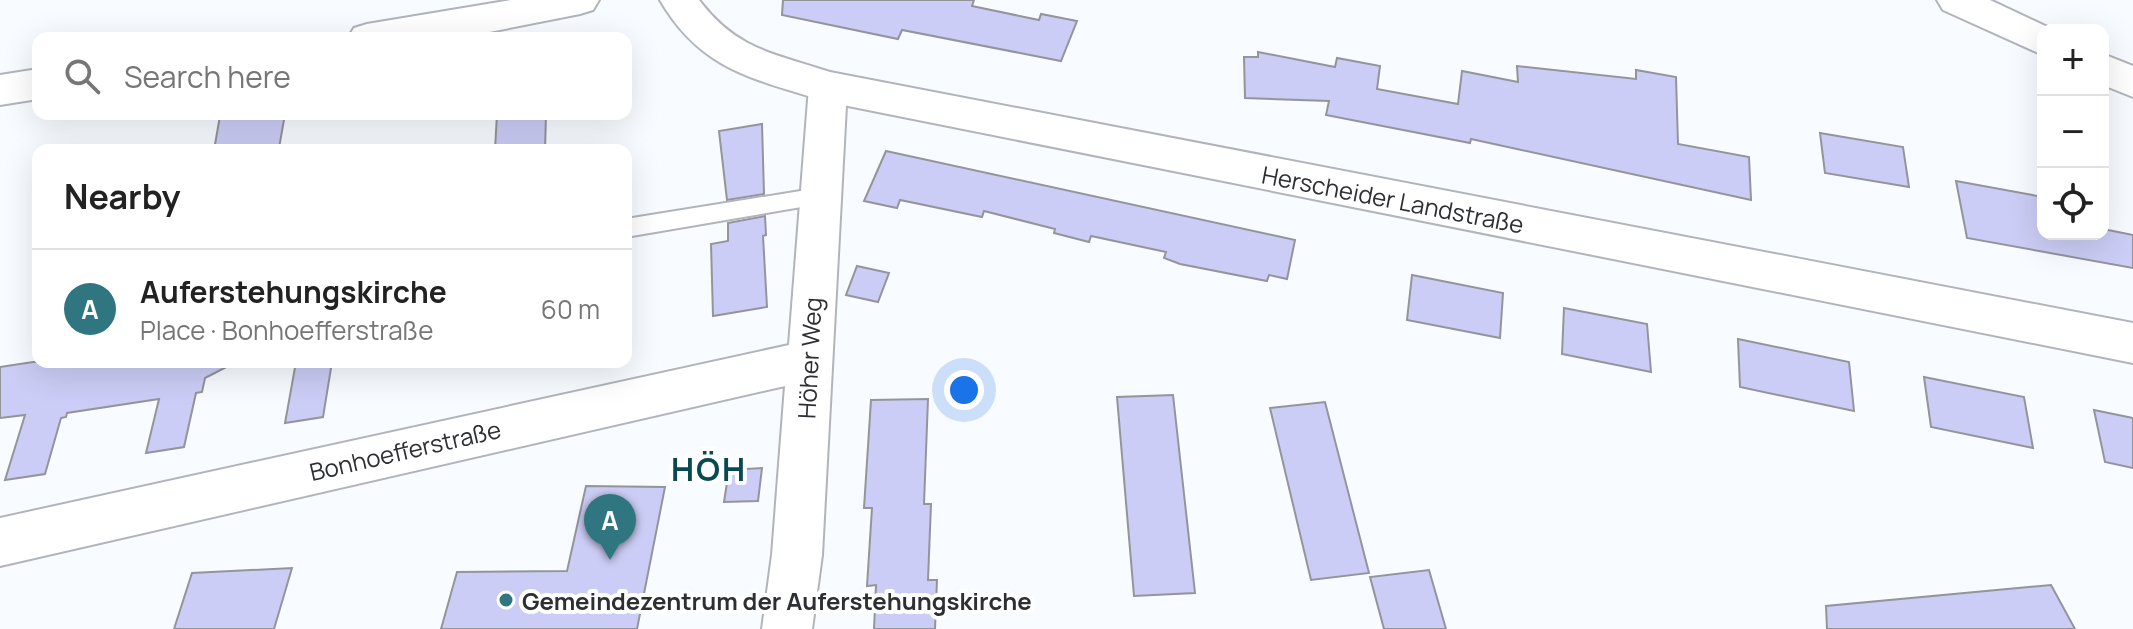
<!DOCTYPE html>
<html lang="en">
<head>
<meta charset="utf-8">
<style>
  :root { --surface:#fff; --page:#f2f2f2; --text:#222; --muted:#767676; --line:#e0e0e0; --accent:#2f7681 }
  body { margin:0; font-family:Manrope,sans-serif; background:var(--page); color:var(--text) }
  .controls { position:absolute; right:24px; top:24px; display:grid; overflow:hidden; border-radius:16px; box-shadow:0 8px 32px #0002 }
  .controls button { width:72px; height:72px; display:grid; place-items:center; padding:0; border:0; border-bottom:2px solid var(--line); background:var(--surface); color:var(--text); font:40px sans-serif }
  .you { position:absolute; left:964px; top:390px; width:28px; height:28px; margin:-20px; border:6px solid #fff; border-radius:50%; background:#1a73e8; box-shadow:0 0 0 12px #1a73e833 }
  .badge { display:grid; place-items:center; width:52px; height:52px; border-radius:50%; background:var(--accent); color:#fff; font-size:26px; font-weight:700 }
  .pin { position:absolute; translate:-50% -66px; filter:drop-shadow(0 2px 4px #0008) }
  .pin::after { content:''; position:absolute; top:42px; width:28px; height:24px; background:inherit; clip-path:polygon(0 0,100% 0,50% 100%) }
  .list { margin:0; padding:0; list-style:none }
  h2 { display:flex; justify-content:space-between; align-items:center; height:104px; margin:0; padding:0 32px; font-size:34px }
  h2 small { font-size:26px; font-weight:400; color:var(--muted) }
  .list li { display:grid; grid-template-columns:52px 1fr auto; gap:24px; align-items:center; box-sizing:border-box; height:120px; padding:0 32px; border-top:2px solid var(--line) }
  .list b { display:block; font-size:30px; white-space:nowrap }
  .list p { margin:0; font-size:26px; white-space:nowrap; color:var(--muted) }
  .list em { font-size:26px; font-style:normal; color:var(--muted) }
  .icon { flex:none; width:44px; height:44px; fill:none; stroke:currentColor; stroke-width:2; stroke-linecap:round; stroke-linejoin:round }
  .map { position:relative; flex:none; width:2133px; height:629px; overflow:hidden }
  .search { position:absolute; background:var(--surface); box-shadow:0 8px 32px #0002; left:32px; top:32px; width:600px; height:88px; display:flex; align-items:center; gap:20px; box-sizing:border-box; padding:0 28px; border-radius:16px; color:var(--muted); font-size:30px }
  .panel { position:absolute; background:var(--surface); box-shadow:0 8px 32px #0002; left:32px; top:144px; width:600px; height:224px; border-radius:16px }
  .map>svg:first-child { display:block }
</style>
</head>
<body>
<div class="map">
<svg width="2133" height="629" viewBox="0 0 2133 629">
  <rect width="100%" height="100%" fill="#f8fbff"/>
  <path fill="#cccdf6" stroke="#94949b" stroke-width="2" d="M783,0H974L972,6L1039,20L1041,14L1077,21L1061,61L902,30L898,39L782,15Z
    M1258,52L1335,67L1337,58L1380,66L1377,89L1458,104L1462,71L1518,82L1517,66L1636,79V70L1676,77L1678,144L1749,157L1751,200L1471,139L1470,143L1326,115L1329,101L1245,98L1244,57H1258Z
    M233,114H285L279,148L214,150L220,116Z
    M497,114H546L545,150H495Z
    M762,124L764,194L727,200L719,131Z
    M1820,133L1903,147L1909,187L1825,173Z
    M886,151L1295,240L1287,279L1269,275L1267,281L1180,264L1164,258L1166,252L1091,236L1089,242L1054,233L1055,229L984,211L982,217L900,200L897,208L864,201Z
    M1956,181L2043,197V234H2103V229L2133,235V268L1967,238Z
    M765,216L766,235L763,236L767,307L713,316L711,244L728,241V223Z
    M857,266L889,273L878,302L846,295Z
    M1412,275L1503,293L1500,338L1407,320Z
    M1564,308L1647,324L1651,372L1562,354Z
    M1738,339L1849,362L1854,411L1740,387Z
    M33,362H236L205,378L202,392L196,393L184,447L146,453L159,399L67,413L66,417L61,418L45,474L5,480L25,415L0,418V367Z
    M296,362H332L323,417L285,423Z
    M1924,377L2024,397L2033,448L1931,427Z
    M1173,395L1195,593L1134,596L1117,397Z
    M928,399L924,504H931L928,580H937L935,629H874L876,585L867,586L872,508H864L871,400Z
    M1325,402L1369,573L1311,580L1270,408Z
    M2094,410L2133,418V468L2105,462Z
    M762,468L758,501L724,502L729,470Z
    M586,486L665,487L637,629H441L457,572L567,571Z
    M292,568L274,629H174L192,573Z
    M1429,570L1446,629H1384L1370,577Z
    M2051,585L2075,629H1827L1826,606Z"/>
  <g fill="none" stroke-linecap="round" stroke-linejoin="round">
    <g stroke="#b1b5bb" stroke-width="4">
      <path id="service" d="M819,188L826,190L829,196L826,202L819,204L626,237V219Z"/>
    </g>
    <g stroke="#b1b5bb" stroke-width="4">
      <path id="minor" d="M511,0H599L593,10L580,14L459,38H348L354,28L367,24Z
        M1937,0H1990L2054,30H2043V55L1943,10Z
        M2103,54L2133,66V97L2103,85Z
        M38,69V99L0,105V75Z
        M828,72L842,76L847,87L822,555L812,629H762L772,555L785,386L0,566V518L789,345L809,87L814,76Z"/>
    </g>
    <g stroke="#b1b5bb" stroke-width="4">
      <path id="secondary" d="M660,0H699C737,50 773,53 830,72L2133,323V363L828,102C755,79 701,71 660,0Z"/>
    </g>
    <use href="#service" fill="#fff" fill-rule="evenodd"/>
    <use href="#minor" fill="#fff" fill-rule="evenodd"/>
    <use href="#secondary" fill="#fff" fill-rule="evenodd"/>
  </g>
  <circle fill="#2f7681" stroke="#fff" stroke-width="3" cx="506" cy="600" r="8"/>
  <g text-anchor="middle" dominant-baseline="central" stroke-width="8" stroke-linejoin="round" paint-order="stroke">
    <g font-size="24" fill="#2e2f32" stroke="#fff">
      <text transform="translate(1393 199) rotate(11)">Herscheider Landstraße</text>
      <text transform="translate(809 358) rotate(-87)">Höher Weg</text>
      <text transform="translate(405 450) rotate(-13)">Bonhoefferstraße</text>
    </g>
    <g font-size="24" font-weight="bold" fill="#2e2f32" stroke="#fff" text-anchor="start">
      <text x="522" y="600">Gemeindezentrum der Auferstehungskirche</text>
    </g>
    <g font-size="32" font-weight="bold" letter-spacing="2" fill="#094951" stroke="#fff">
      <text x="709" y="469">HÖH</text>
    </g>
  </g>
</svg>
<div class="controls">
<button>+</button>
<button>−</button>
<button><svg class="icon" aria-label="locate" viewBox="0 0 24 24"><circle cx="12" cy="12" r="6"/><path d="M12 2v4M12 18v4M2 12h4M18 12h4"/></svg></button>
</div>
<div class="you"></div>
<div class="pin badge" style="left:610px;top:560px">A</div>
<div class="search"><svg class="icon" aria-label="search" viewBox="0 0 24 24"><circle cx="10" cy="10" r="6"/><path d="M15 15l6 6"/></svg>Search here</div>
<section class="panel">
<h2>Nearby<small></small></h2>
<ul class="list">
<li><span class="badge">A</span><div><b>Auferstehungskirche</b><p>Place · Bonhoefferstraße</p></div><em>60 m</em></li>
</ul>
</section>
</div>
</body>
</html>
